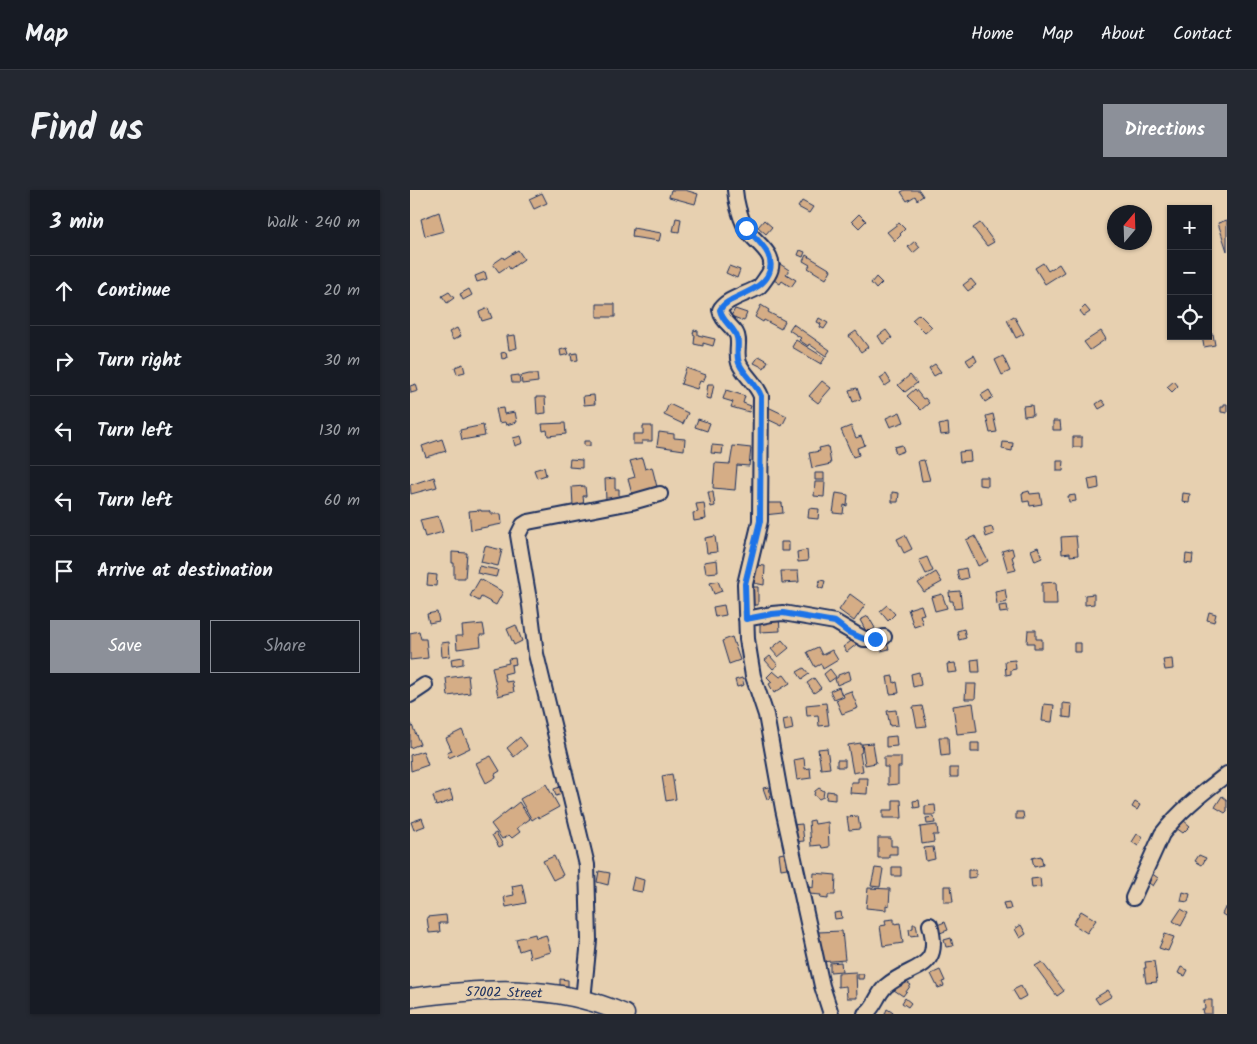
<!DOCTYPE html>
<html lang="en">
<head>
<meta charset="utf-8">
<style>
  :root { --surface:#171b24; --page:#242831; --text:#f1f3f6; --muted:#9ea1a6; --line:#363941; --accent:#8c9099 }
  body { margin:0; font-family:Kalam,sans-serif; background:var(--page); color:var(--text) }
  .controls { position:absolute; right:15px; top:15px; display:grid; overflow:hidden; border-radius:0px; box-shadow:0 1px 4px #0004 }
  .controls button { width:45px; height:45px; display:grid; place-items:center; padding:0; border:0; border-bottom:1px solid var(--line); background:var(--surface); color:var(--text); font:25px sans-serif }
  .compass { position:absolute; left:697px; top:15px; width:45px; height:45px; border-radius:50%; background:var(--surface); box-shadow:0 1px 4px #0004; rotate:19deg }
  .stop { position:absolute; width:15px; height:15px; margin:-11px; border:4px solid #1a73e8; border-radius:50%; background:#fff }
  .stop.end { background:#1a73e8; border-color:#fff; box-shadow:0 1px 5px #0008 }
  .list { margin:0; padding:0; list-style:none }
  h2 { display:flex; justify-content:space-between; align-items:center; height:65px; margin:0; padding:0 20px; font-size:21px }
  h2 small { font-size:16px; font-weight:400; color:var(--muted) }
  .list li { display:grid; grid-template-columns:32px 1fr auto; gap:15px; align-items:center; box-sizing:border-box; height:70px; padding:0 20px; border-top:1px solid var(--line) }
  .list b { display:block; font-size:19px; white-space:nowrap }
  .list em { font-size:16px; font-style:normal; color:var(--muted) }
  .actions { display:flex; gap:10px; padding:15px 20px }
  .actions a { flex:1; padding:11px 0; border:1px solid var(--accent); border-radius:0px; text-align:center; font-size:18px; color:var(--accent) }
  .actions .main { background:var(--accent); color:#fff }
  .icon { flex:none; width:28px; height:28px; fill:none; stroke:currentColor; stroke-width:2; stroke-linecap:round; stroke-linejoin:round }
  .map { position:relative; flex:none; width:817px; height:824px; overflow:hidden; border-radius:0px }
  header { display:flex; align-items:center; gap:30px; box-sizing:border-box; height:70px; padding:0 25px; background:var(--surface); border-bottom:1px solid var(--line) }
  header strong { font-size:24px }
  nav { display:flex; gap:28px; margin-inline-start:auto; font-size:18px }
  .intro { display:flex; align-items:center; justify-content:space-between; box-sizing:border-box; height:120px; padding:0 30px }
  h1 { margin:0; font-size:35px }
  .button { padding:12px 22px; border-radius:0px; background:var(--accent); color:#fff; font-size:18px; font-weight:700 }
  main { display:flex; gap:30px; padding:0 30px }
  aside { flex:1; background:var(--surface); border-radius:0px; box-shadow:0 1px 4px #0004 }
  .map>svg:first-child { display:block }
</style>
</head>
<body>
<header>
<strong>Map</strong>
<nav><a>Home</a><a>Map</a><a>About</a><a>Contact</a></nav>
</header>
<div class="intro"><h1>Find us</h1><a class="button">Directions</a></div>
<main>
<aside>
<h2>3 min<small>Walk · 240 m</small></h2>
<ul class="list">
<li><svg class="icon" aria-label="ahead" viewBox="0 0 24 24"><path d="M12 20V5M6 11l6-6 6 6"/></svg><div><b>Continue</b></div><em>20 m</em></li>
<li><svg class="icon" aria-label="right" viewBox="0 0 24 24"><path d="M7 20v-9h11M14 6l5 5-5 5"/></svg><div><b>Turn right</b></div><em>30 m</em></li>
<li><svg class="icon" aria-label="left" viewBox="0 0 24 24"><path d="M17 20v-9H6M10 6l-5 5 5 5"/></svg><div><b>Turn left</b></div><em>130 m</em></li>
<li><svg class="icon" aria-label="left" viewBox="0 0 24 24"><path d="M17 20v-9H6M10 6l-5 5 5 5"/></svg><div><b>Turn left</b></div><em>60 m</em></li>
<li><svg class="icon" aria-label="arrive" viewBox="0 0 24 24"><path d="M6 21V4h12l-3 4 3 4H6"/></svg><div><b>Arrive at destination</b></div></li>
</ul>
<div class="actions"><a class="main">Save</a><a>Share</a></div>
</aside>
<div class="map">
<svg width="817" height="824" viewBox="0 0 817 824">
  <rect width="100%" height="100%" fill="#e7d0b0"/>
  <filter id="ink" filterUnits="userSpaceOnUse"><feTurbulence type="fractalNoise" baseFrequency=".02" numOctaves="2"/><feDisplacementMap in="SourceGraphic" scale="10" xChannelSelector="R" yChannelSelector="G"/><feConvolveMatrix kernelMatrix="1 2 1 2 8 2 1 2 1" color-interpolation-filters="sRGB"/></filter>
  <g filter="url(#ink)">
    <path fill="#d5ad86" stroke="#1b2f5e" d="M261,0H275L288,4L285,14L259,7Z
      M495,0H509L513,6L507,10L505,6L497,11L491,2Z
      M132,3L137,13L124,19L119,9Z
      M392,11L403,17L399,23L388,17Z
      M29,22L34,41L15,46L11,29Z
      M449,24L456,31L449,38L442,31Z
      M266,28L271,29L269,42L263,41Z
      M354,30L362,37L356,44L348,37Z
      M817,30V61L808,33Z
      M489,33L495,39L490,44L491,45L485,51L477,42Z
      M570,33L584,52L577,56L563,38Z
      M223,38L251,43L249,51L222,47Z
      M505,51L510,57L503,63L498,57Z
      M108,60L114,69L100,79L98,76L89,82L83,74L93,67L94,69Z
      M390,60L395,62L393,67L388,65Z
      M396,65L421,80L416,89L398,78L400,75L393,71Z
      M633,73L638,81L649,74L654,82L635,94L625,78Z
      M370,74L379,80L376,84L386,90L381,97L372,91L370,94L361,88Z
      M319,76L330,80L327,88L316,83Z
      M75,82L77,89L67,92L65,86Z
      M466,87L472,93L466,99L461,93Z
      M561,89L566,95L558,101L553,95Z
      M59,99L62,105L53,110L50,104Z
      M39,102L44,108L37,113L32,106Z
      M187,114H205V127H187Z
      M351,115L359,120L358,122L375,131L371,139L354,130L353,132L345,127Z
      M675,116L680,122L674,126L670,121Z
      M78,118L82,128L72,131L69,122Z
      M325,119L337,123L334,131L321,126Z
      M509,124L522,137L515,143L502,130Z
      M604,126L614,144L606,148L597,130Z
      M409,128L418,133L414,139L410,137L411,134L407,132Z
      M383,134L420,160L416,166L399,154L398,156L389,150L391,148L379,140Z
      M47,138L51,146L43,150L39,142Z
      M284,140L288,141V145L305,149L303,156L293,153V156L284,154L285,145L283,144Z
      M476,140L482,148L473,154L468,146Z
      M446,141L458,157L451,162L439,146Z
      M691,141L696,149L680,160L674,152Z
      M803,144L805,155L794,157L792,146Z
      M105,145L107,158L99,160L97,146Z
      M386,150L415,168L411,174L382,157Z
      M157,158L159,164L151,166L150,160Z
      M96,162L97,168L92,169L91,163Z
      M167,163L168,170L162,171L161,164Z
      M564,165L567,171L560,176L556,170Z
      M349,166L358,171L354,178L344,173Z
      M593,166L600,181L592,185L585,170Z
      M53,174L55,182L47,184L45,177Z
      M525,174L531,182L524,186L519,178Z
      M276,178L296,185L293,192L290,191L287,199L271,194Z
      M119,184H127L128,192L112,194L111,186Z
      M476,184L481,192L475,196L470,188Z
      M109,185L110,193H102L101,186Z
      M500,185L507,193L495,202L488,195Z
      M412,191L421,198L408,213L399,206Z
      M764,191L768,196L762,202L757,197Z
      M6,194L8,201L1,203L0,196Z
      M298,194H304L301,209L296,208Z
      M447,198L451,209L443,212L439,200Z
      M505,199L513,209L515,208L519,213L511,220L497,206Z
      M316,200L335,206L333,213L341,216L339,222L321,217L323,212L313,209Z
      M579,200L583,207L575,212L571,205Z
      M184,205L185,214L174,215L173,206Z
      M126,207H135L136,223L127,224Z
      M692,210L696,215L689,219L686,214Z
      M259,214L278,223L273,234L254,225Z
      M814,214H817V223L811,222V217H814Z
      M622,215L623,225L614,226L613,216Z
      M358,217L377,226L372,236L353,227Z
      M93,218L94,224L105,222L107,232L96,235L95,232L89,233L86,219Z
      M490,222L494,232L480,237L476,228Z
      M583,224L587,242L580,243L576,226Z
      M288,229L300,233L297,241L285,237Z
      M643,231H650L651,240H643Z
      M155,233L156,244L138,246L137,240L133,241L132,234Z
      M538,233L539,244L531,245L529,235Z
      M73,235L75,246L52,250L50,240Z
      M233,236H242V251H232V254H223V244H233Z
      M441,236L446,248L451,246L455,255L447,258L449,265L443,267L431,240Z
      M249,242L264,244V248L275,249L274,260L247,256Z
      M111,246L113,253L105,256L103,248Z
      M663,247H672V257H663Z
      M32,249L36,261L16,267L12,256Z
      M174,251H180V256H174Z
      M593,252L603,253L602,261L592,259Z
      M302,255L313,256L312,264L301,263Z
      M492,255L494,261L486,264L484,257Z
      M323,256L341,258L339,276L327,275L325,300L303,298L305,273L320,274Z
      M418,256L421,274L402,278L399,263L410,261L409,258Z
      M560,261L561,271L550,272L549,262Z
      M232,268L235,279L242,277L247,297L222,304L218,289L225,287L220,271Z
      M160,269L172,270V278L159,277Z
      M514,270L520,290L512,291L508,271Z
      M647,271H654L653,281H647Z
      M134,277L136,285L127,288L124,280Z
      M405,283H414V290H405Z
      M24,287L27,297L1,304L0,295Z
      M569,287H578V296L569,295Z
      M688,287L689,298L680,300L678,289Z
      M205,288V299H209V309L196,310L195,289Z
      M405,292H415L414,307L404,306Z
      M175,296L176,306H173L174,315L163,316L162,297Z
      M619,301L620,304L630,303L632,314L620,316L619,311L613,312L612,303Z
      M298,302H303L305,316L301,317Z
      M482,302L489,303L488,312H482Z
      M426,303L438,305L437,316L434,315L433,324L423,323Z
      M773,303L780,304L779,313L772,312Z
      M665,305L666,311L659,312L658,306Z
      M294,313L296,329L284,331L283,323L288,322L286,314Z
      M354,313H372L373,323L354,325Z
      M399,318L409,319L408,329L398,328Z
      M71,320V321H81V324H91L92,334L61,340L59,321Z
      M28,326L33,342L15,347L10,330Z
      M582,337L584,344L576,347L574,339Z
      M495,345L502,359L494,363L487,349Z
      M305,346L307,362L297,363L295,348Z
      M565,346L578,371L568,376L556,350Z
      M666,346L668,365L660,366V363L652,364L651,347Z
      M371,352H379V361H371Z
      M75,356L92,360L88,376L71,372Z
      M628,357L632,368L625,371L621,360Z
      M602,358L604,366L602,367L606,380L598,382L592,361Z
      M397,360L398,371L388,372L387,362Z
      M42,362L57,363L55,388H44V373H42Z
      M776,364L783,365L782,374L775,373Z
      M517,367L523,381L516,384L509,370Z
      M307,370L308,382L296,383L294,372Z
      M347,375L355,376L354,395L344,393Z
      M69,376L88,380L86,387L67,383Z
      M556,378L558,388L549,390L547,380Z
      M371,381H388L389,392L372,393Z
      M526,382L532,392L514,402L508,393Z
      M18,384L27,385L26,396L17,395Z
      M70,389L93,402L86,415L71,407L69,411L60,406Z
      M410,390L415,391L413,399L408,397Z
      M308,391L312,401L304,404L300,393Z
      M646,392L647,415H632V393Z
      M337,397H348V415H338Z
      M595,399L597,412L587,414L585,401Z
      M550,401L552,418L544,419L543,411H540L539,402Z
      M440,404L455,415L444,431L429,420Z
      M532,404L537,418L525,421L521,407Z
      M684,404V414L675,415V405Z
      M314,415L316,425L305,427L303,417Z
      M477,415L485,424L478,431L470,421Z
      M511,415L514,424L510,425L513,434L504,437L498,419Z
      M597,415L598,422L590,423L589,416Z
      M27,422L29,431L19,433L17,424Z
      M799,422L806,424L804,432L797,430Z
      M369,426L370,441L350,442V427Z
      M458,426L465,438L457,443L450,430Z
      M73,434L75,445H70L71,456L47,459L46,446H53L52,436Z
      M106,435L112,451L104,455L97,439Z
      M554,439L556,448L549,450L547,441Z
      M618,440H626V449H632V458H624V453H617Z
      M9,441L11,449H16L18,468L0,470V443Z
      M322,447L330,470L319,474L312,451Z
      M444,449L448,453L437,462L433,457Z
      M372,450L379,458L368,467L361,459Z
      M476,450L479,459L471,461L468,451Z
      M39,452L40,466L32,467L31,453Z
      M664,453H671V462H664Z
      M408,457L412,465L422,460L428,470L413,479L411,474L405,477L397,462Z
      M360,466L368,475L363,479L355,470Z
      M53,467V474L42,476L41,469Z
      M105,468L106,474L101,475L102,482L94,484L96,492L102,491L104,502L88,506L82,477L99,473L98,469Z
      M569,469L570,482H562L561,470Z
      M762,469L763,479L755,480L753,470Z
      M605,470L606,479L601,480V484L596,485L595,471Z
      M545,473L547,482L538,483L537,474Z
      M394,478L399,484L392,489L387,482Z
      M420,479L426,487L419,492L414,484Z
      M363,481L370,487L374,485L380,493L364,503L359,494L362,492L357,487Z
      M439,481L441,489L427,495L425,489L428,487V485Z
      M509,482L511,495L503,497L501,484Z
      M58,485L60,503L38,506L36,488Z
      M483,486L484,493L487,492L489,503L480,504L477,487Z
      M332,488L334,495L327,497L325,490Z
      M404,488L411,498L404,503L397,493Z
      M556,494H566L565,509H555Z
      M429,497L432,506L424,509L420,501Z
      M441,501L448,518L432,524L426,510L434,507L433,504Z
      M416,513L419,535L409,536L408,525L397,526L396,515Z
      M563,513L567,542L547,544L543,516Z
      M653,513L662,514L661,528L653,527Z
      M634,514L644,515L642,532L632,531Z
      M512,516L517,536L507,537L503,517Z
      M486,520L488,535L480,536L477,521Z
      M381,528L383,539L375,541L373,530Z
      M0,533H1L10,554L0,558Z
      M52,540L60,558L39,568L37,563L42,561L36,548Z
      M486,546L487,556L476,557V547Z
      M110,547L117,556L104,567L97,558Z
      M529,547H538L539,565L531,566Z
      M451,553L452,562L450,563L453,581L443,583L438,555Z
      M463,553L466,573L455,575L452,554Z
      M561,553H569V562H561Z
      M417,558L420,578L411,579L408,559Z
      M13,561L18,575L1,581L0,565Z
      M81,566L90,581L85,584L86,587L76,593L66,573Z
      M474,567H491V577H488V594L478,595V577H474Z
      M394,568L395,579L400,578L401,588L387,590L384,570Z
      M427,570H435V577H427Z
      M540,578H548V587H540Z
      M262,584L266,609L256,611L252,586Z
      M448,588H458L457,604L440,603L441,592H448Z
      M136,594L149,617L129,628L128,626L122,630L110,609Z
      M150,597L152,604L146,606L144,599Z
      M359,597L361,608L357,609L353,598Z
      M409,598L414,601L413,607L409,609L404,605L405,601Z
      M40,600L43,610L26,616L23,606Z
      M417,601L425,602V610L416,609Z
      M812,606L817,610V621L815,623L805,617Z
      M483,610H491L492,628H473V620H483Z
      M509,610L510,617L504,618L503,611Z
      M109,612L120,629L107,638L110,642L102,648L99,645L92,649L81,634Z
      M725,612L730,615L727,620L722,617Z
      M525,615L526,625H515V616Z
      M606,622H613L614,629H606Z
      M448,626L450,639L439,640L437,627Z
      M524,627L525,633L517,634L516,628Z
      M12,628L15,636L4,640L1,632Z
      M404,630L405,634L418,632L419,657L412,658L411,655L401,656L399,631Z
      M773,630L780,636L773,643L766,638Z
      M392,634L394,651L384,652L382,635Z
      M527,635L528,645H523L524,652L512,654L510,637Z
      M86,643L93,655L89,657L82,645Z
      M727,644L733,647L728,656L722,652Z
      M468,648H481V656H487V664H479V668H468Z
      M523,657L525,669L516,671L514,658Z
      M374,663L377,678L371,679L369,664Z
      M789,665L796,668L792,675L785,671Z
      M144,666L153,685L143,690L133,671Z
      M631,666L633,675L624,677L622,668Z
      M482,677H491V686H482Z
      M465,678L473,679L470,697L461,696Z
      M558,680H566V687L558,688Z
      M189,681L200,683L198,695L187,692Z
      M404,683L426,685L425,705H418V709L410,708L411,705L399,704V697L403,698Z
      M741,683L748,688L743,696L736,691Z
      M224,687L234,690L232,702L221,700Z
      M630,688L631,697L622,698L621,689Z
      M112,694L116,713L96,717L94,707L104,705L102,696Z
      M534,696H541L543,712H534Z
      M458,698L480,699L479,716L476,715V720L456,718Z
      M773,702L780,704L778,712L771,711Z
      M599,712L601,719L595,720L593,713Z
      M815,718H817V727L812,724Z
      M771,719L778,723L771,736L763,731Z
      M671,721L686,730L677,743L663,734Z
      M431,722L432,728L425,729L424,723Z
      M36,725L37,733H29L30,742L19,743L17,727Z
      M484,729V734L490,733L493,753L473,756L470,736L476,735L475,730Z
      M535,732L538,740L530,743L527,735Z
      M503,734H506L508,745L500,746L499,739L503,738Z
      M611,735L616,744L610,748L605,739Z
      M432,741L435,770L410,772L408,742Z
      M125,744L126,748L136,745L141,762L120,768L118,758L109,761L106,749Z
      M755,744L764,747L758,761L749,758Z
      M541,748L543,756L536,757L534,750Z
      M744,771L747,792L736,793L734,778H736L735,772Z
      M431,772L432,781L420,782V773Z
      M632,772L654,801L647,806L625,776Z
      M771,777L778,780L775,786L768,783Z
      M530,780L535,791L532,792L534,796L528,798L521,784Z
      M446,782L447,808H437L436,796L428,797V783Z
      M448,784H454L453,789H448Z
      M150,789L158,790V797H150Z
      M492,789L501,795L493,806L484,800Z
      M611,796L616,806L609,810L603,800Z
      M698,800L702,806L689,814L685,808Z
      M495,808L501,813L498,817L492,813Z
      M794,810H802V824H793L792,819H795Z
      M477,819L485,824H475Z"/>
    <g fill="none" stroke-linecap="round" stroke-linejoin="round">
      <g stroke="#1b2f5e" stroke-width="18">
        <path id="minor" d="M325,0C326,12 330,26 335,37C342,52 371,64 358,85C355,89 353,93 349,97C338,104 315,109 310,120C312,131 320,134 326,143C331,151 325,162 329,173C334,185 346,193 351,206L350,331L335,394L337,449L343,486L356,525L373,619L412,796L421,824
          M336,429L362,424L373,423L425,432L454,449H465L474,447
          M0,505L15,495
          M723,708L752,644C770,620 794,602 817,584
          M173,810L179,750L177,675L126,464L120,416L108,345L113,335L118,332L222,312L250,304
          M455,824C465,818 467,804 476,796C502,774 533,781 520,735"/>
      </g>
      <g stroke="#1b2f5e" stroke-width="21">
        <path id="tertiary" d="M0,808C73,798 146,793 215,824"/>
      </g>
      <use href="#minor" stroke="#e7d0b0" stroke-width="14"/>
      <use href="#tertiary" stroke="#e7d0b0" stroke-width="18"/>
    </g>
  </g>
  <g fill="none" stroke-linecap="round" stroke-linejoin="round" filter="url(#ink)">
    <path stroke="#1a73e8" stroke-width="6" d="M336,38C349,52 369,67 357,87C346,104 316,107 310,120C312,131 320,134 325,143C331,151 325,162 329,173C334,185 346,193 351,206L350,331L335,394L336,429L362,424L373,423L425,432L438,442L454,449H465"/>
  </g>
  <g text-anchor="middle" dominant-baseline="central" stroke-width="5" stroke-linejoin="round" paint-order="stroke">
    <g font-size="14" fill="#1b2f5e" stroke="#e7d0b0">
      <text transform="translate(94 803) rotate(1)">57002 Street</text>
    </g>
  </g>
</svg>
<div class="controls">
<button>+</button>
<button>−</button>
<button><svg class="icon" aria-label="locate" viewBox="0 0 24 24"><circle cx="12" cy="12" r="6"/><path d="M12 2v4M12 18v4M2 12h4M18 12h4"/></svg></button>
</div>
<svg class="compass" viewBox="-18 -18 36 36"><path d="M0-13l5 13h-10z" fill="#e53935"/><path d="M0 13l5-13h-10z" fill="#9ea1a6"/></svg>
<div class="stop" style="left:336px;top:38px"></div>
<div class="stop end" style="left:465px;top:449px"></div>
</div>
</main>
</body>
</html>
